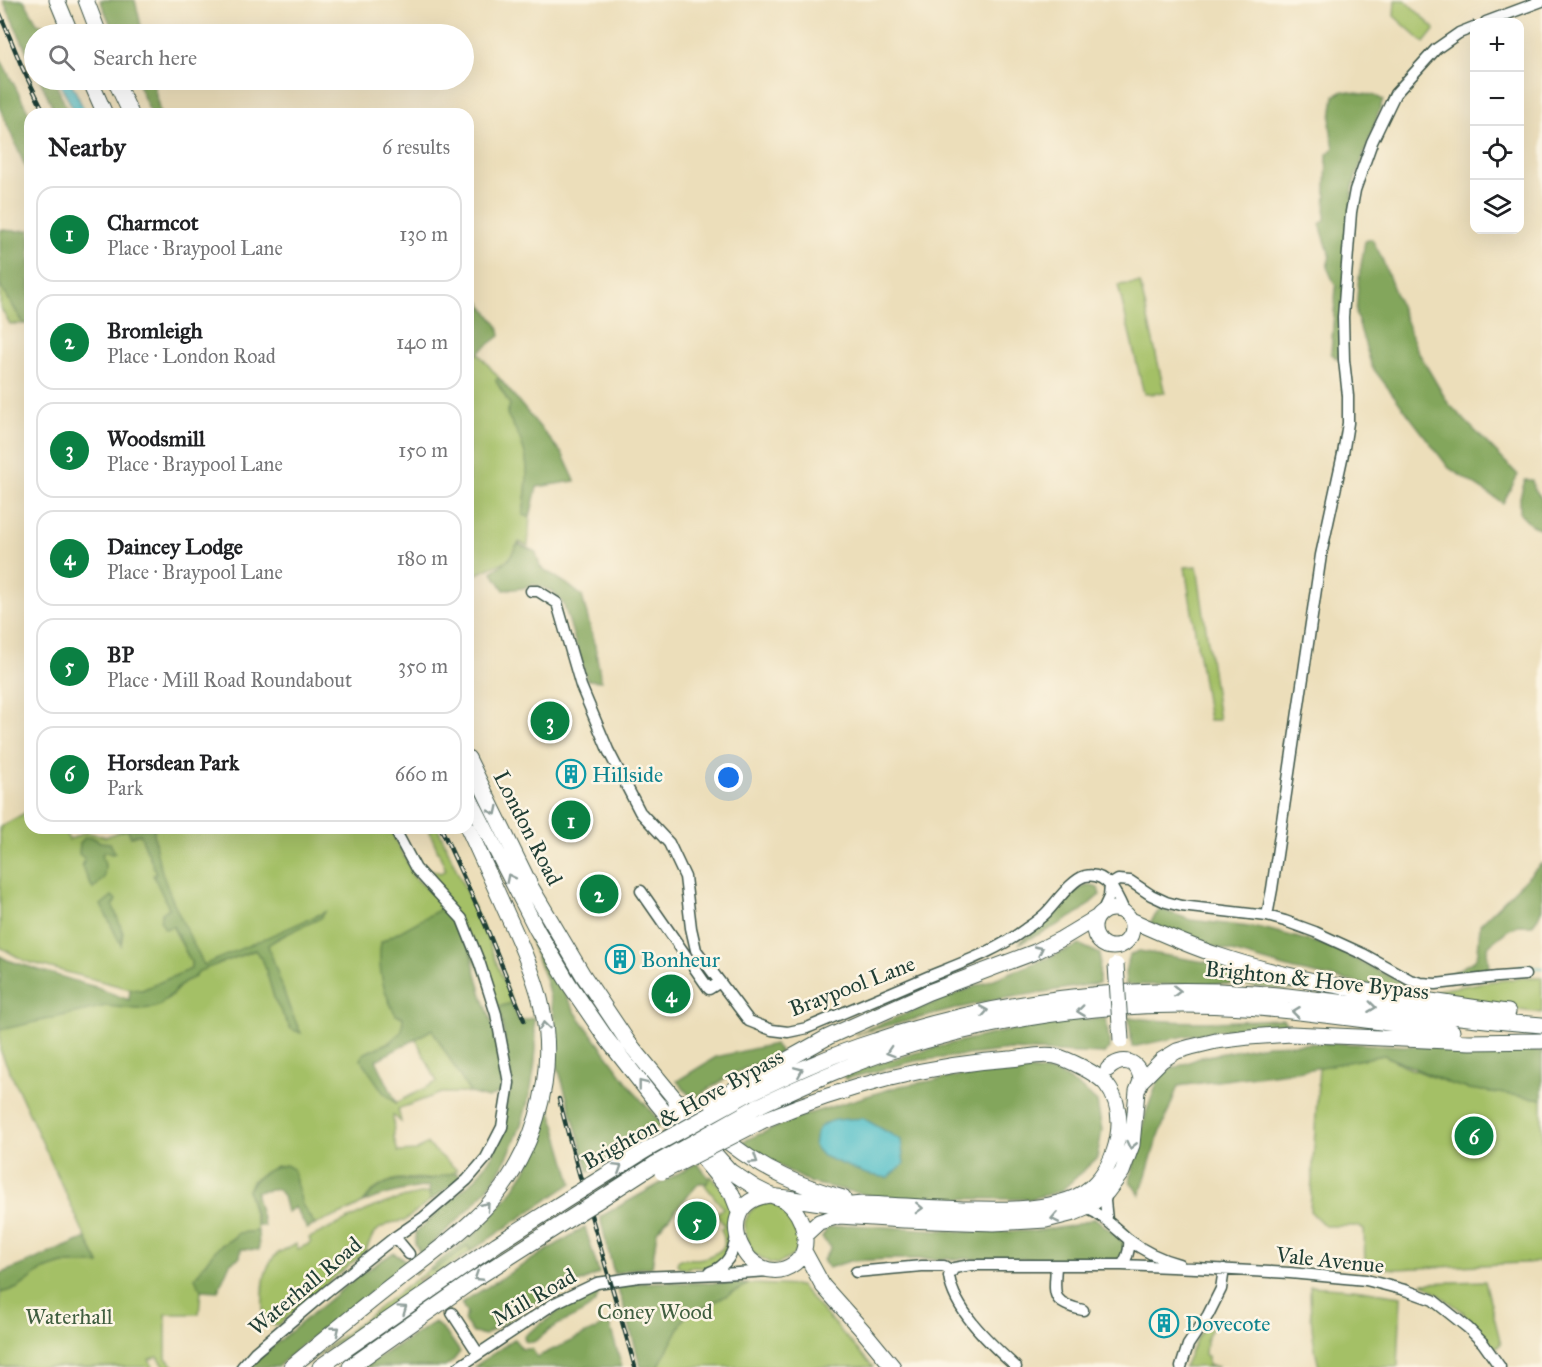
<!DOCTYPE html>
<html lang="en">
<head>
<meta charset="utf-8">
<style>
  :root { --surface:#fff; --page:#f2f2f2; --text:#202124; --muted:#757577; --line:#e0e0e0; --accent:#0b8043 }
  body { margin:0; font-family:"IM FELL Great Primer",serif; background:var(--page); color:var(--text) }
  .controls { position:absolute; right:18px; top:18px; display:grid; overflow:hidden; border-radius:12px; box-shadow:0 6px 24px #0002 }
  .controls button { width:54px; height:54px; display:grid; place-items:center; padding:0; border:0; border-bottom:2px solid var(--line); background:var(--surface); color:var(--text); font:30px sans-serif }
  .you { position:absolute; left:729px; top:778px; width:21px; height:21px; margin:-15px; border:4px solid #fff; border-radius:50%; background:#1a73e8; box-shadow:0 0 0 9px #1a73e833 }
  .badge { display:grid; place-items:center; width:39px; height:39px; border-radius:50%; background:var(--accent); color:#fff; font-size:20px; font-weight:700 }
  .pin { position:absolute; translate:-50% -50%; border:3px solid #fff; box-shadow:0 2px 6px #0006 }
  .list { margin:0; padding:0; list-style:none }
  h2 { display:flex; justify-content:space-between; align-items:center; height:78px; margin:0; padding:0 24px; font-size:26px }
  h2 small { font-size:20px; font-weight:400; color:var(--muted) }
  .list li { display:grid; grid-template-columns:39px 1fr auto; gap:18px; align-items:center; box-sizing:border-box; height:96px; margin:0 12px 12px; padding:0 12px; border:2px solid var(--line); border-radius:18px }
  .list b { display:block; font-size:22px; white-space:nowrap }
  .list p { margin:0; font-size:20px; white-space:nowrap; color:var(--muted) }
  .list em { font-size:20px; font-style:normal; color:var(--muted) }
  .icon { flex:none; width:33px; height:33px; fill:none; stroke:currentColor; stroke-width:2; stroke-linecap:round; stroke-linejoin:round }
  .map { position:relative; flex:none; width:1542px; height:1367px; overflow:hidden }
  .search { position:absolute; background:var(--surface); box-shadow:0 6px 24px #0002; left:24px; top:24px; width:450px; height:66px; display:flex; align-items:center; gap:15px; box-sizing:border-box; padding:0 21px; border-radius:33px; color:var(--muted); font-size:22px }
  .panel { position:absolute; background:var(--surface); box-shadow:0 6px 24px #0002; left:24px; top:108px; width:450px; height:726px; border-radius:18px }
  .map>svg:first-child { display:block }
</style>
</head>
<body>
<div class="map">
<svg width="1542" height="1367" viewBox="0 0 1542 1367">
  <rect width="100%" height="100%" fill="#fcf5e5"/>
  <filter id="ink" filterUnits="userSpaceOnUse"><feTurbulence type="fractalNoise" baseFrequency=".0167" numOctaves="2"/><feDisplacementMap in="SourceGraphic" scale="12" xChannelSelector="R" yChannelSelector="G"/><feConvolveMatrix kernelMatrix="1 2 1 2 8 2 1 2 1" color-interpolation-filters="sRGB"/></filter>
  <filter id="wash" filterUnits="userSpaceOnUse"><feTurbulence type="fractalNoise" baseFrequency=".008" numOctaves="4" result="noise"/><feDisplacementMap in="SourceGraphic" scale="24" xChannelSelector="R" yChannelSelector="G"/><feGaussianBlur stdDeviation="1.35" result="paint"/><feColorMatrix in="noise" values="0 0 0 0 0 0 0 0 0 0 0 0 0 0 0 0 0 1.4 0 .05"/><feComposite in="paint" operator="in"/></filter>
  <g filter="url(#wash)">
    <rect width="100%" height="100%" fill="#ecdeba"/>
    <path fill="#a4c066" stroke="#627e4d" stroke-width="1.5" fill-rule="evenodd" d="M1395,0H1405L1435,29L1424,43L1394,16Z
      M1140,283L1164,390L1165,393L1144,394L1118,285Z
      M0,285L24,324H10L0,307Z
      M468,350L472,357L478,353L499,378L496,381L510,405L507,414C512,424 519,434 522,444C531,467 526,491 523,515L530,517L528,546L519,542L508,560L468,578Z
      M1197,566L1219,720H1209L1185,567Z
      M30,810V828H63L69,840L86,832L106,837L122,830H128L132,837L153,828H390L411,870L412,875L446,906L403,1017L402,1031L391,1041L363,1054L396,1103L437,1082L416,1039L432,1029L470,1093H441L398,1109L401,1122L393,1115L394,1138L398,1152L416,1151L427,1144L457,1170C437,1185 416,1175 394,1180C386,1183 376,1187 370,1194C367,1197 365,1202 361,1204C347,1213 330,1218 315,1225L302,1205L293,1169L276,1166L252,1181L248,1190L258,1231L239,1233C232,1242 226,1241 219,1247C210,1256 202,1267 196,1278L201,1290L199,1314H166V1358L175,1367H165L158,1357L149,1359L153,1367H0V1293L18,1288L41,1271L63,1264L99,1263L86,1238L0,1050V956L7,960L62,978L100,988L124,1007L136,1009L152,1008L160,1005L172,995L184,982L195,977L199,971L256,950L264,963L275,1001L291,1029L300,1032L289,1007L267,945L324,913L199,968L172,926L191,962V969L142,990L130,989L25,961L0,947V827ZM93,838L100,842L112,854L104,850L102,856L105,865L93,889L82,867Z
      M428,828H438L487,938L512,1003L499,1007L433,879L432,870L440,873L446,870Z
      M1530,977H1542V1013L1430,999L1439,990L1486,982Z
      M1384,1055L1414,1071L1415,1070L1451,1084L1469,1089L1542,1099V1262L1397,1269L1365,1266L1364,1229L1359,1226H1325L1310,1211L1319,1067Z
      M711,1176L723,1190L732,1209L731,1247L725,1260L710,1268L688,1267V1269L680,1268L677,1264L678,1261L681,1259C697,1258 699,1261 714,1254C727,1248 726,1242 721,1229L725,1226L716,1214L723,1208L705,1185Z
      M425,1193H429L430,1201L404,1221L390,1223L379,1229L373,1235L365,1252L307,1300L280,1324L276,1325L265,1323L263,1320C263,1300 260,1273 274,1257C279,1251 289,1248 296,1244L298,1249L311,1243L309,1238L374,1207L402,1198Z
      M765,1203H775L784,1207L799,1228L798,1249L793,1256L777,1264L770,1263L753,1253L748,1242L745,1232V1222L749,1213L756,1206Z
      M468,1246L471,1251L303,1366L431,1268L433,1271Z
      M1485,1281L1501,1344L1493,1348L1462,1311L1423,1283Z
      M749,1284L800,1286L873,1367H658L685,1317Z
      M1310,1286L1354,1289L1401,1296L1398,1367H1319C1312,1340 1310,1314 1310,1286Z
      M1207,1324L1212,1328L1206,1341L1205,1355L1208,1356V1365L1219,1367H1184L1197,1338Z"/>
    <path fill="#83a65b" stroke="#517248" stroke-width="1.5" d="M3,0H24L37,23L50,27L55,34H34V67Z
      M100,0H135L143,34H115Z
      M0,58L30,115V173L25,166L0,108Z
      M40,80H54L69,114H56Z
      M136,80H153L160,114H151Z
      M1343,91L1376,96L1383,100L1353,186L1340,353L1337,359L1331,353L1336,287L1327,267L1330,256L1320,224L1325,220L1327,154L1334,148L1330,126L1334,96Z
      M0,230L15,231L30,230V324H24L0,285Z
      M1372,239L1381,256L1417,350L1448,403L1518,475L1503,503L1449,468L1372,367L1356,315L1358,284L1365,241Z
      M468,286L498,326L500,336L472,357L468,350Z
      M499,378L563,455L575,481L537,487L530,517L523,515C526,492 531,467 522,444C519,434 512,424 507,414L510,405L496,380Z
      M1525,480H1532L1534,488L1542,499V529L1531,525L1520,514V497Z
      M518,544L536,552L540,567L567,584L582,596L595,646L601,681L587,680L564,605L554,592L533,584L523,588L504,590L492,572L508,560Z
      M122,828H154C154,871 185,927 204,965L325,912L321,918L278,938L268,945L289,1007L301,1033L291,1029L275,1001L264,963L255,950L199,971L195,977L184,982L160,1005L152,1008L136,1009L106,1006L0,1030V956L7,960C48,973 90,984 129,1000L130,989L142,990L191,969V962L173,926L165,929L160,920L162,913L169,908L153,875L156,873L140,834L131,837L128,830L122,831L121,829Z
      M85,837L93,838L100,842L110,843L115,853L112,854L104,851L102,856L105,865L104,878L93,889L82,867L85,859L79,854L80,843Z
      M1542,863V908L1538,917L1532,925H1518L1508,930L1489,945L1487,952L1490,974L1447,980L1449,974L1474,961L1478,953L1480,924Z
      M1089,885L1098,888L1100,895C1092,900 1087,908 1078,913C1059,926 1039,934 1018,944L1079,889Z
      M112,896L116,900L113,906L123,933L121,945L101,905Z
      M446,906L459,922L467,940L482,995L491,1020L502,1074L501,1092L488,1098L470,1093L432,1029L416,1039L376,1060L397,1104L383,1092L361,1060L363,1054L390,1042L402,1031L403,1017L396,1015C383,992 377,968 381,942Z
      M1160,909L1191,920L1266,929L1328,946L1407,985V993L1295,970L1205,944L1150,923Z
      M533,939L576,1013L636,1094L662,1124L589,1172L557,1064L555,1022L546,981L530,940Z
      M1080,945L1100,954L1099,983L988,1001L855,1034Z
      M1139,951L1211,963L1292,983L1294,989L1285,990L1230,984L1126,985L1125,972L1130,955Z
      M512,1003L519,1022L534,1017C534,1027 536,1038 536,1049C533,1101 515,1157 480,1197C464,1216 440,1236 421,1254L415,1244L416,1232L475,1179L493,1155L512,1083L499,1007Z
      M1129,1017C1180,1025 1232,1021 1283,1019L1287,1024C1234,1026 1183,1036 1132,1047Z
      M1079,1019H1106L1110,1048L1103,1054L1010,1050L915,1061L845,1079L843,1074C920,1050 999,1029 1079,1019Z
      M1329,1043L1542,1051V1099L1469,1089L1451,1084L1384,1055L1311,1069L1178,1086L1155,1146L1140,1195L1130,1181L1146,1113L1161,1073L1202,1057L1266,1045Z
      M774,1044L781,1052L731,1075L693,1099L677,1081L716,1057Z
      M1009,1068L1057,1073L1082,1089L1097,1102L1102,1130L1097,1158L1061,1191L1030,1199L882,1198L811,1183L759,1155L743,1141L808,1114L900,1086Z
      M550,1108L572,1183L471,1251L468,1246L433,1271L431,1268L476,1233L510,1194L529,1165L543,1134Z
      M697,1163L710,1179L707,1183H699L657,1231L652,1267L633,1269L614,1274L600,1217Z
      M286,1165L293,1169L302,1205L315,1225L307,1229L295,1207L287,1212L283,1196L278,1189L256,1192V1197L264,1226L258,1225L248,1190C255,1176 271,1167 286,1165Z
      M453,1173H457L460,1179L430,1201L429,1186C405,1190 385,1193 363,1203L372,1192L386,1183L397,1180H428Z
      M1095,1218L1125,1243L1123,1255L1117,1260L1011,1259H890L850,1261L828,1268L823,1260L831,1247L822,1238L827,1228L850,1225L975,1232L1035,1231L1071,1226Z
      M585,1227L599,1273L581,1282L551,1293L485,1335L473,1333L464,1320L467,1313L461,1303Z
      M258,1231L259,1250L241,1249L240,1257L230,1263L218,1291L201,1290L195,1278C202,1268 209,1256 219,1247C226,1241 231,1242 238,1233Z
      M86,1238L99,1264H63L41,1271L18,1288L0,1293V1274Z
      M393,1253L410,1263L301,1346L277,1367H251L261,1356L358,1276Z
      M660,1282L749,1284L685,1317L658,1367H641L624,1307L616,1285Z
      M598,1289C603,1309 568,1318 554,1327C547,1331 541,1338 535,1341C530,1344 529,1342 525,1341L524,1336L586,1292Z
      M435,1322L451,1339L460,1352L452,1362L445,1367H363Z
      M609,1323L622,1367H474L514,1339L522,1349H532L537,1357Z"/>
    <path fill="#52c0c9" stroke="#387e7e" stroke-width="1.5" d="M58,80H70L86,114H76Z
      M863,1118L901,1140L904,1164L888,1178L866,1174L823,1156L814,1146C815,1142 815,1135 817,1131C824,1117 849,1120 863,1118Z"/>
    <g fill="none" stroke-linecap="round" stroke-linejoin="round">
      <path stroke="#52c0c9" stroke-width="2" d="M1519,966L1542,968"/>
    </g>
  </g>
  <g filter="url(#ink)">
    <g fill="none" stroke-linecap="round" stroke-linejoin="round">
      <path stroke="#c3be9f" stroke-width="10" stroke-dasharray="10 5" stroke-linecap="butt" d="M409,1254L452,1313"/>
      <g stroke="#3e5548" stroke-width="13">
        <path id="minor" d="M1486,22L1542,1
          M531,591H538L557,603L581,686L608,750L640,812L669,843L685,877L691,928L696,950L749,1021L772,1030L788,1032L807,1028C847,1011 886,995 925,978C959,964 995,952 1024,930C1031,925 1039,920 1046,913C1056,903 1071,880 1085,876C1108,871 1118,897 1125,913
          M1110,885L1118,880L1130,881L1151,895L1166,902L1181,906L1267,916L1285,921L1315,932L1363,954L1410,980L1421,983L1436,984L1497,977L1525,975
          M641,891L709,989L720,982
          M1102,912L1109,897L1110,885
          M1267,916L1272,889L1321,555L1343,454L1348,423V396L1344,360L1343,317L1351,212L1355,190L1372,142L1395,94L1436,49L1459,33L1474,27
          M1107,1192L1105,1201L1107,1220
          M1086,1208C1103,1215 1114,1227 1128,1239C1143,1251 1160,1259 1179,1264
          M395,1237L409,1254
          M1056,1265C1055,1293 1049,1303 1083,1310
          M1122,1265C1128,1257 1130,1250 1129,1240
          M710,1272C727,1266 733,1254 736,1237
          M856,1272L922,1266H944L952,1271
          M452,1313L478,1353
          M242,1367L255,1352L326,1292L395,1237L424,1217L467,1180L486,1158L502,1127L509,1083L496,1014L480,964L462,919L416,869L394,828
          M459,1367L555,1303L597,1283L639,1277L722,1274L769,1271
          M1016,1367C991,1344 954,1311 949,1276L954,1268L971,1265H1122L1196,1268L1290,1273L1366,1280L1405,1290L1433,1300L1468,1328L1483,1343L1500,1367
          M1181,1367L1188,1345L1208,1315L1221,1289L1224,1269"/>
      </g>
      <g stroke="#3e5548" stroke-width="17">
        <path id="highway" d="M57,0L71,34
          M86,0L99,34
          M90,80L105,114
          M115,80L131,114
          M468,758L531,887L583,975L628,1042L675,1099L679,1114L730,1171L756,1188L770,1195
          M468,795L537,930L569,984L606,1038L656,1102L732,1194L739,1212
          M1094 928a19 19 0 1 1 38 0a19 19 0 1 1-38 0Z
          M1131,920C1160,933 1189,946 1220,956C1313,987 1411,998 1508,1012
          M1108,1069C1122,1056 1140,1060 1141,1081
          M738,1087L828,1037L929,992L1035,952L1061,939L1096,918
          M746,1095C788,1075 830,1055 875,1041C996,1000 1126,984 1254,993C1350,1000 1446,1019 1542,1025
          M675,1099C690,1107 692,1111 703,1122C712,1130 722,1138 732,1145C767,1172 801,1186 843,1198
          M756,1107C800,1087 844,1066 891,1051C1005,1015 1125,999 1245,1007C1314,1012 1383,1023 1452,1031
          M764,1120C843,1087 923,1065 1010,1059C1023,1058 1043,1053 1055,1056C1068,1059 1098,1074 1106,1084C1130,1114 1118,1163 1091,1187C1082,1195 1070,1200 1058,1203C1028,1211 995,1209 963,1209C930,1208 897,1205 863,1204C856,1204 848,1206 841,1205C819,1204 799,1199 778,1197
          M590,1185L646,1150
          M770,1195C776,1197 782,1198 787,1202C803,1214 814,1249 795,1263C750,1297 703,1203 770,1195Z
          M596,1202L655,1164
          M805,1235L819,1222L839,1216L904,1220L994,1223L1046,1220L1074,1213L1086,1208L1107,1192L1122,1172L1132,1145L1137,1091L1141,1081L1162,1060L1177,1051L1191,1047L1216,1041L1249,1037L1291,1034L1470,1042L1542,1041
          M804,1251L823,1286L865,1333L893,1367
          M291,1367C325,1339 358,1311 393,1284C420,1263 449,1243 474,1219C533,1165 560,1076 540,999C532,969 520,942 507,914C494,885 481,856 468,828
          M320,1367L497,1244L574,1195
          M350,1367L475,1279L580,1212"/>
      </g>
      <use href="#minor" stroke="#fff" stroke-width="10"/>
      <use href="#highway" stroke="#fff" stroke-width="15"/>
      <g stroke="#1f3d34" stroke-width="4.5">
        <path id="rail" d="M0,14L22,67L45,114
          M441,828L485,924L524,1020
          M559,1099C582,1189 610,1278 635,1367"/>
      </g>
      <use href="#rail" stroke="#fcf5e5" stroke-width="2" stroke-dasharray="7" stroke-linecap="butt"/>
      <g stroke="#3e5548" stroke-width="17" stroke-linecap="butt">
        <path id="highway-bridge" d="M1116,965L1121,1040
          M712,1103L738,1087
          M646,1150L746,1095
          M655,1164L756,1107
          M662,1172L764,1120
          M574,1195L590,1185
          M580,1212L596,1202"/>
      </g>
      <use href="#highway-bridge" stroke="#fff" stroke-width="15"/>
    </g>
    <defs><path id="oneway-chevron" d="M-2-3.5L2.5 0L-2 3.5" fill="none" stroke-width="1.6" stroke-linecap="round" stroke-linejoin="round" transform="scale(1.5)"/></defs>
    <g stroke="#8f9e9a">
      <use href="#oneway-chevron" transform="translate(494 811) rotate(64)"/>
      <use href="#oneway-chevron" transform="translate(510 878) rotate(-117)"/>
      <use href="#oneway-chevron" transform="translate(1039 950) rotate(-25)"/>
      <use href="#oneway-chevron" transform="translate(1177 991)"/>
      <use href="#oneway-chevron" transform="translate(1372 1007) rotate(7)"/>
      <use href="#oneway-chevron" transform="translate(984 1011) rotate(-10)"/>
      <use href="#oneway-chevron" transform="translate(1081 1011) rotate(173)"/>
      <use href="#oneway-chevron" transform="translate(1296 1012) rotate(-173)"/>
      <use href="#oneway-chevron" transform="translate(544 1026) rotate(-98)"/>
      <use href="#oneway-chevron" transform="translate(890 1052) rotate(162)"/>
      <use href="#oneway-chevron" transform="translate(799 1071) rotate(-23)"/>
      <use href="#oneway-chevron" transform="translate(642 1084) rotate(-128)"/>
      <use href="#oneway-chevron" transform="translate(1131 1145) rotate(103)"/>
      <use href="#oneway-chevron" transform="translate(754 1160) rotate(33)"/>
      <use href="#oneway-chevron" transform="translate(618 1168) rotate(-32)"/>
      <use href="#oneway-chevron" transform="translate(486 1206) rotate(-49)"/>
      <use href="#oneway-chevron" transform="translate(919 1208) rotate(2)"/>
      <use href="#oneway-chevron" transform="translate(1055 1218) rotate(169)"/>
      <use href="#oneway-chevron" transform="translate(478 1277) rotate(147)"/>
      <use href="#oneway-chevron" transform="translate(403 1309) rotate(-35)"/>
      <use href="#oneway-chevron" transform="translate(336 1330) rotate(-39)"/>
    </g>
  </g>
  <defs>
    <g id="building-ring" transform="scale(1.5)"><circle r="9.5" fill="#fcf5e5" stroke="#0f9aa8" stroke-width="1.5"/><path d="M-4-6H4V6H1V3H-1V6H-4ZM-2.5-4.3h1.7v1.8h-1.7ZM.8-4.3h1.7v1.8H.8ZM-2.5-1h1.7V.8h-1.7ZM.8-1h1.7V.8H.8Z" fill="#0f9aa8"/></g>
  </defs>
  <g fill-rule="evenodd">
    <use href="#building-ring" x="571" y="774"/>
    <use href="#building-ring" x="620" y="959"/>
    <use href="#building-ring" x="1164" y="1323"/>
  </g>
  <g text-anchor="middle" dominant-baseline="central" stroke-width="5" stroke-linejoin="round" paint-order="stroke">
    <g font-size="22" fill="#0d838f" stroke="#fcf5e5" text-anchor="start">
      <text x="592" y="774">Hillside</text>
      <text x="641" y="959">Bonheur</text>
      <text x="1185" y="1323">Dovecote</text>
    </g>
    <g font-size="22" fill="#1f3d34" stroke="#fcf5e5">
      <text transform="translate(528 828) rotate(63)">London Road</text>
      <text transform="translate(1317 980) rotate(6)">Brighton &amp; Hove Bypass</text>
      <text transform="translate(852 986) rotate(-21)">Braypool Lane</text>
      <text transform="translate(683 1109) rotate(-29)">Brighton &amp; Hove Bypass</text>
      <text transform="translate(1330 1260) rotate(6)">Vale Avenue</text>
      <text transform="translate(305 1286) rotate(-40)">Waterhall Road</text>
      <text transform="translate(534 1297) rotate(-30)">Mill Road</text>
    </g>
    <g font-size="22" fill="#405e40" stroke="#fcf5e5">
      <text x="655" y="1311">Coney Wood</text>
      <text x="69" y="1316">Waterhall</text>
    </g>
  </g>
</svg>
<div class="controls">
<button>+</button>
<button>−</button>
<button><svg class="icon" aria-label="locate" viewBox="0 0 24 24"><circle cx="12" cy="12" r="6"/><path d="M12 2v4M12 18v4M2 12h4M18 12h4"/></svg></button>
<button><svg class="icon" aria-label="layers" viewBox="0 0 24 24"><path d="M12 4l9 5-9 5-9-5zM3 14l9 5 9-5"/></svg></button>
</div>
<div class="you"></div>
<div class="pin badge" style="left:571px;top:820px">1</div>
<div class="pin badge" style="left:599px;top:894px">2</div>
<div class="pin badge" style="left:550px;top:721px">3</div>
<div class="pin badge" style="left:671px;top:994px">4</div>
<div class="pin badge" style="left:697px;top:1221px">5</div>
<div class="pin badge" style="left:1474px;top:1136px">6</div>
<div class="search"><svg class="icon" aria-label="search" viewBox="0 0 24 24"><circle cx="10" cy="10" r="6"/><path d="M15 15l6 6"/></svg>Search here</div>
<section class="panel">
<h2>Nearby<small>6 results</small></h2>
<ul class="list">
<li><span class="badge">1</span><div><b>Charmcot</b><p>Place · Braypool Lane</p></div><em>130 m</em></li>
<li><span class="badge">2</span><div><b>Bromleigh</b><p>Place · London Road</p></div><em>140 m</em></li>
<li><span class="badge">3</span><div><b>Woodsmill</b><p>Place · Braypool Lane</p></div><em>150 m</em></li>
<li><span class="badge">4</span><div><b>Daincey Lodge</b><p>Place · Braypool Lane</p></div><em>180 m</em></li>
<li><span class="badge">5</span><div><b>BP</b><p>Place · Mill Road Roundabout</p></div><em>350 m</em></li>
<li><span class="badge">6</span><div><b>Horsdean Park</b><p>Park</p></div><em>660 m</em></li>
</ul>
</section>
</div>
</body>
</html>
